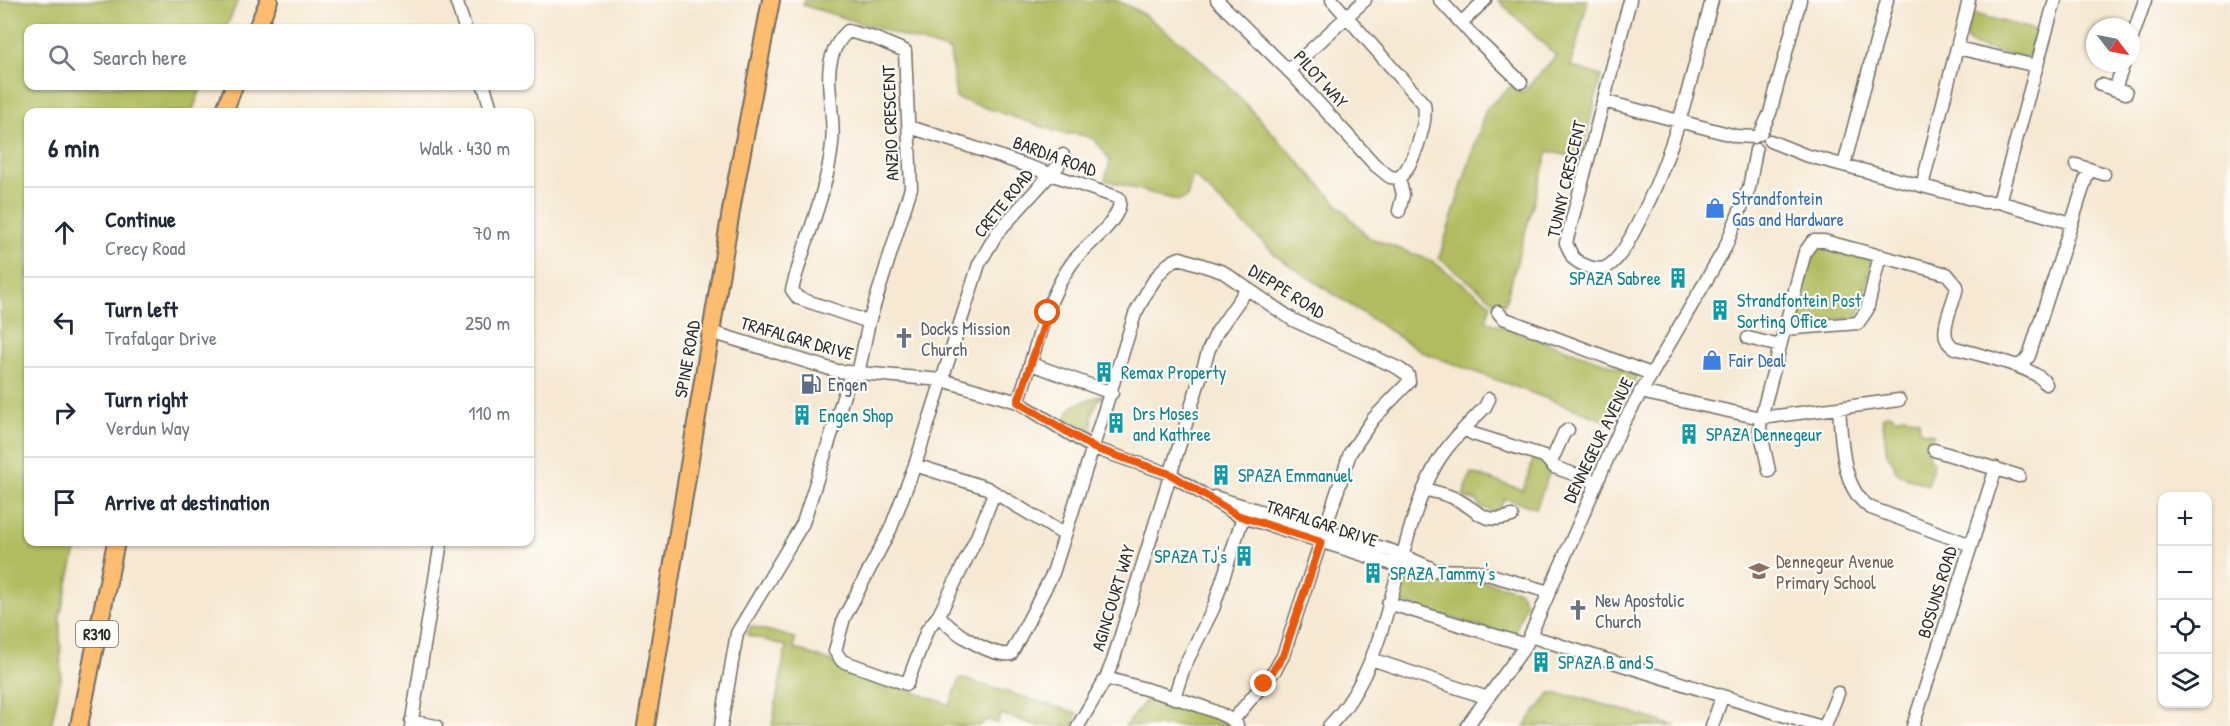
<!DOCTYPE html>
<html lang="en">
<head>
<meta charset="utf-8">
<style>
  :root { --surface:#fff; --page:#f2f2f3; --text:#1f2937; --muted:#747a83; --line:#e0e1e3 }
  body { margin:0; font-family:"Patrick Hand",sans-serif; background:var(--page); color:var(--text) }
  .controls { position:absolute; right:18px; bottom:18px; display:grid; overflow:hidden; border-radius:12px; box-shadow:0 2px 4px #0004 }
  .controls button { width:54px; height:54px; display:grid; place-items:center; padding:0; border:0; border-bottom:2px solid var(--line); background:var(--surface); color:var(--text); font:30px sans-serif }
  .compass { position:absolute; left:2086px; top:18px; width:54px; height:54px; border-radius:50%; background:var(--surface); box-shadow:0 2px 4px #0004; rotate:122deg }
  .stop { position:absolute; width:18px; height:18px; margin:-14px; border:4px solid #ea580c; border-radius:50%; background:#fff }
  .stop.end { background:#ea580c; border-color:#fff; box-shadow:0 2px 6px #0008 }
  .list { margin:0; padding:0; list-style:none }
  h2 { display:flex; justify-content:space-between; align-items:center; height:78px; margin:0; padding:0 24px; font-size:26px }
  h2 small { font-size:20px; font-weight:400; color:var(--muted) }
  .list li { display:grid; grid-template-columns:39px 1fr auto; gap:18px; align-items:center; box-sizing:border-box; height:90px; padding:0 24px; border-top:2px solid var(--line) }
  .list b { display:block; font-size:22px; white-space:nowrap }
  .list p { margin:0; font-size:20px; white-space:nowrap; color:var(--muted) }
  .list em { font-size:20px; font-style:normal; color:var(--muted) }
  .icon { flex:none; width:33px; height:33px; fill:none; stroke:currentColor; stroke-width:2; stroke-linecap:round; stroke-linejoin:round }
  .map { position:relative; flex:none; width:2230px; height:726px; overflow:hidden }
  .search { position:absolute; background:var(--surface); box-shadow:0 2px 4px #0004; left:24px; top:24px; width:510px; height:66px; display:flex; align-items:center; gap:15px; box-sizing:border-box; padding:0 21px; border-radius:12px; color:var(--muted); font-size:22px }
  .panel { position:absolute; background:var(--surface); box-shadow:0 2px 4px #0004; left:24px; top:108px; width:510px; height:438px; border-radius:12px }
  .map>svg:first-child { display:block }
</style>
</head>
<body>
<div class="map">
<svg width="2230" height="726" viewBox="0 0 2230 726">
  <rect width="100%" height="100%" fill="#fdfcf7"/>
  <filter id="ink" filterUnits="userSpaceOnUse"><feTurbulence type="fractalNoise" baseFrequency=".0167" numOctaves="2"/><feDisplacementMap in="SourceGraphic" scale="12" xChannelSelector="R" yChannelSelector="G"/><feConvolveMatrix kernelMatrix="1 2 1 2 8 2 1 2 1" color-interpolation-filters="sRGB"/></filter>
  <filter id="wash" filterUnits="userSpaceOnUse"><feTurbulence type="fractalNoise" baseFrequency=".008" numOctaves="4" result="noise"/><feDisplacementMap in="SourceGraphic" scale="24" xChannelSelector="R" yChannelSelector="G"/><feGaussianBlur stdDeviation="1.35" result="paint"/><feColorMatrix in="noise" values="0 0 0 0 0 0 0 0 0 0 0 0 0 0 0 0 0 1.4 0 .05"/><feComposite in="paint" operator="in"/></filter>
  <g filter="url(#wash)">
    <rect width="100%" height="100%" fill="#f6e8d2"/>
    <path fill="#b0bc5e" stroke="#6e7444" stroke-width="1.5" d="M0,0H238L226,28H28V86H202L192,112H28V542H78L60,616L61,678L51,726H0Z
      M805,0H1116L1140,12L1185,45L1228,85L1368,237L1432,261L1491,304L1486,321L1628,371L1636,377L1630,392L1616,394L1611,402L1616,411L1609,422L1422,352L1280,259L1193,175L1187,197L1179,201L1105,180L1110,161C1097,139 1091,133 1064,134L956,98L950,51L803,5Z
      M1498,0H1588L1571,66L1601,76L1581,159L1548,151L1505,304L1494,301L1439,258L1486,109L1512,85L1522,93L1556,56Z
      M1971,13L2039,31L2035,51L2025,58L1972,45L1966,38Z
      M1816,245L1869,258L1872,262L1861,308L1856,318L1799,322L1794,311L1810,252Z
      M1101,395L1105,397L1100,398C1090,411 1092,423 1092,437L1066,421C1065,403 1088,401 1101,395Z
      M1889,414L1897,419L1903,416L1919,420L1920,431L1933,434L1934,436L1929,439V459L1934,462L1928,485L1900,475L1894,470L1896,468L1887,453L1882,417Z
      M1534,457L1544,461L1549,474L1536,508L1507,499L1503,500L1498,513L1480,507L1477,501L1463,497L1471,473L1523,490Z
      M1407,578L1480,580L1520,591L1526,603L1513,637L1397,601L1401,582Z
      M751,626L795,638L794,648L950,705L960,678L1077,713L1074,726H1039L1001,714L997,723L988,720L978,726H772L786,646L747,635Z
      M1550,693L1578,697L1676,726H1524Z
      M1147,699L1229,722L1231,726H1125Z"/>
  </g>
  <g filter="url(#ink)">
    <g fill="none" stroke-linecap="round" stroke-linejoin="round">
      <g stroke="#726d65" stroke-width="15">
        <path id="minor" d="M456,0L465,28
          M1217,0L1292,74L1375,165L1390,177L1399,178C1413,166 1428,122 1424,104L1332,0
          M1440,0L1474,37L1521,82
          M1630,0L1566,243L1573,258C1581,265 1596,272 1607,267C1619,260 1628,243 1634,231C1674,158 1691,79 1712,0
          M1461,23L1485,0
          M2131,41L2145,0
          M1957,48L2037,66
          M1289,70L1365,0
          M2101,85L2126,93
          M484,86L492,112
          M2115,89L2124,63
          M1603,101L1736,136L1754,137
          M909,127C980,148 1049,174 1119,198C1125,219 1083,247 1072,263C1043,303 1035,357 1018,402
          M1760,134L1770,113L1800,0
          M1770,141L1805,155L1983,202H1999L2071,223
          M1063,155L1058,166L997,233L979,264L915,465L987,488L1065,535L1135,314C1145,296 1159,264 1180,258L1223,272L1293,320L1398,368L1408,375L1409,382L1373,419L1350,453L1283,656L1275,670L1234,719
          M1844,165L1887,0
          M2076,165L2104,174
          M1922,186L1969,0
          M1999,202L2055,0
          M1399,211L1403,195L1399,178
          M1498,312L1503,318L1651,374
          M1784,329L1858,323L1867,310L1880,255
          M711,332L837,371L942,380L1018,402L1093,448L1170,474L1237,515L1399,566L1420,570L1477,571L1549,592
          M1748,338L1780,346
          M1031,364L1112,393
          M2016,366L2023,363L2029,356L2089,169
          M858,374L869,322L911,188L905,51L874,38L848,31C814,62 837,106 832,144C827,194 804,241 792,290L798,298L869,322
          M1640,392L1761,418L1899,400
          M1839,409C1842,440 1841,490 1871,508L1971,545
          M1465,429L1473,434L1544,456L1554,467L1596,482
          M1934,450L2019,476
          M1551,462L1564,433L1568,430
          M915,465L890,530L844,618L835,651L842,661L907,684L927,630L939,615L977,537L994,493
          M1769,471L1760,429L1761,418L1805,252L1813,241H1824L1947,274L1957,286C1955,304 1933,337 1955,348C1976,354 2037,367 2046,384
          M1424,489C1434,492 1446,494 1456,499C1480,511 1482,525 1512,516
          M1214,497L1392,551L1431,568
          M1388,603L1526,645
          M939,615C950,631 991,657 1011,654L1053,573L1065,535
          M1530,636L1818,726
          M1371,659L1488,698
          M1106,678C1130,685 1227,709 1237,725
          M1174,698L1184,667L1213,609L1243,517
          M411,721L436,726
          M411,726L441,542
          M721,726L737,633L803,523L851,373
          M1078,726L1106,678L1113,661L1209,349L1217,332L1247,289
          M1329,726C1392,664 1393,547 1433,470C1445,446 1467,426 1485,407L1489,399
          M1467,726L1526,645L1622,425L1725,248L1749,188L1756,150
          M1712,726L1722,697
          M1825,726L1838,693
          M1913,726L1996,468"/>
      </g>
      <g stroke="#726d65" stroke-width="20">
        <path id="major" d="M257,28L269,0
          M224,112L234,86
          M79,726L116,542
          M646,726L733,199L771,0"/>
      </g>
      <use href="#minor" stroke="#fff" stroke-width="12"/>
      <use href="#major" stroke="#fcbd6f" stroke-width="16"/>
    </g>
  </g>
  <g fill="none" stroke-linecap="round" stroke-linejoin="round" filter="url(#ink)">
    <path stroke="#ea580c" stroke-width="8" d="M1048,313L1018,402L1094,448L1170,474L1237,515L1321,542L1283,656L1264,684"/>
  </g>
  <defs>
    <g id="shop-bare" transform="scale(1.62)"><path d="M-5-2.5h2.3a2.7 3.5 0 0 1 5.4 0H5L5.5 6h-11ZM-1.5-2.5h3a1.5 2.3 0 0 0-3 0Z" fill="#3f7fe0" stroke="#fdfcf7" stroke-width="2.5" paint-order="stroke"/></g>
    <g id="building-bare" transform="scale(1.62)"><path d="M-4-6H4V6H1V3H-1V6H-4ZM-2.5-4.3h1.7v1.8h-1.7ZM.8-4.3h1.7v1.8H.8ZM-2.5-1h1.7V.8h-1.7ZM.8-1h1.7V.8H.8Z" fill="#0f9aa8" stroke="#fdfcf7" stroke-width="2.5" paint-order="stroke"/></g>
    <g id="church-bare" transform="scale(1.62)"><path d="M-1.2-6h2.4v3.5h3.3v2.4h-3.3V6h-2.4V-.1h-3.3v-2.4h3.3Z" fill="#6b7280" stroke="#fdfcf7" stroke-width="2.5" paint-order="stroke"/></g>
    <g id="fuel-bare" transform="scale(1.62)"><path d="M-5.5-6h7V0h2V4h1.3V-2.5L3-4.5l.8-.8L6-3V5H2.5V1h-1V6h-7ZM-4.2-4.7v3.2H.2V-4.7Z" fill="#5c6f8a" stroke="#fdfcf7" stroke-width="2.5" paint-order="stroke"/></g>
    <g id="school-bare" transform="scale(1.62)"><path d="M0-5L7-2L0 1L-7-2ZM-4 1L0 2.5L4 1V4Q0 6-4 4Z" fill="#8d6e63" stroke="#fdfcf7" stroke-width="2.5" paint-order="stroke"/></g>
  </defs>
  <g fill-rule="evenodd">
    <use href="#shop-bare" x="1715" y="208"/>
    <use href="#building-bare" x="1678" y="278"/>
    <use href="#building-bare" x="1720" y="310"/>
    <use href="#church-bare" x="904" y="338"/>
    <use href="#shop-bare" x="1712" y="360"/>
    <use href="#building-bare" x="1104" y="372"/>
    <use href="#fuel-bare" x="811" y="384"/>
    <use href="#building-bare" x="802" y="415"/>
    <use href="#building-bare" x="1116" y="423"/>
    <use href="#building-bare" x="1689" y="434"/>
    <use href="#building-bare" x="1221" y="475"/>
    <use href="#building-bare" x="1244" y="556"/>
    <use href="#school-bare" x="1759" y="571"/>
    <use href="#building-bare" x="1373" y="573"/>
    <use href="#church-bare" x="1578" y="610"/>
    <use href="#building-bare" x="1541" y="662"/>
  </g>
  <g text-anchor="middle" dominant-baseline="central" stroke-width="4.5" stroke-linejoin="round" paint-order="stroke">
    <rect fill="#fdfcf7" stroke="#6a6a68" stroke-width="1.5" x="76" y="621" width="42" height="26" rx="4.5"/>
    <g font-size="16" font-weight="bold" fill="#2b2b2b">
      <text x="97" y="634">R310</text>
    </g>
    <g font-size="18" fill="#2b2b2b" stroke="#fdfcf7">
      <text transform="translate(1321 79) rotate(48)">PILOT WAY</text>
      <text transform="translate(890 123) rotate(-92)">ANZIO CRESCENT</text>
      <text transform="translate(1055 156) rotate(20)">BARDIA ROAD</text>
      <text transform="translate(1566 179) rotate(-77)">TUNNY CRESCENT</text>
      <text transform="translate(1003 203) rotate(-51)">CRETE ROAD</text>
      <text transform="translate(1287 291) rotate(32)">DIEPPE ROAD</text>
      <text transform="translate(797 338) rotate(16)">TRAFALGAR DRIVE</text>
      <text transform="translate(687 359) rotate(-80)">SPINE ROAD</text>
      <text transform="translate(1598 440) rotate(-64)">DENNEGEUR AVENUE</text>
      <text transform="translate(1322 523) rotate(18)">TRAFALGAR DRIVE</text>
      <text transform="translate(1937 592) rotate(-73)">BOSUNS ROAD</text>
      <text transform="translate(1113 598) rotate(-73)">AGINCOURT WAY</text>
    </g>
    <g font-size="18" fill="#366cbe" stroke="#fdfcf7" text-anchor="start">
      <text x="1732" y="198">Strandfontein<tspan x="1732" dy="21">Gas and Hardware</tspan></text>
      <text x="1729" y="360">Fair Deal</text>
    </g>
    <g font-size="18" fill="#0d838f" stroke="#fdfcf7" text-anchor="start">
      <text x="1661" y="278" text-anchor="end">SPAZA Sabree</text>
      <text x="1737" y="300">Strandfontein Post<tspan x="1737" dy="21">Sorting Office</tspan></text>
      <text x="1121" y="372">Remax Property</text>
      <text x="1133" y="413">Drs Moses<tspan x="1133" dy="21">and Kathree</tspan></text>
      <text x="819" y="415">Engen Shop</text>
      <text x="1706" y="434">SPAZA Dennegeur</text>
      <text x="1238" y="475">SPAZA Emmanuel</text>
      <text x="1227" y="556" text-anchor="end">SPAZA TJ's</text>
      <text x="1390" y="573">SPAZA Tammy's</text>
      <text x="1558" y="662">SPAZA B and S</text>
    </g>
    <g font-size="18" fill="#5b616d" stroke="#fdfcf7" text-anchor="start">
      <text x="921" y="328">Docks Mission<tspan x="921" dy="21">Church</tspan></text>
      <text x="1595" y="600">New Apostolic<tspan x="1595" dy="21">Church</tspan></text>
    </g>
    <g font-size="18" fill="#4e5e75" stroke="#fdfcf7" text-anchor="start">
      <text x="828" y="384">Engen</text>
    </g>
    <g font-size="18" fill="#785e54" stroke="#fdfcf7" text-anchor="start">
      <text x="1776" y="561">Dennegeur Avenue<tspan x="1776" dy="21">Primary School</tspan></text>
    </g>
  </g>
</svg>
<div class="controls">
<button>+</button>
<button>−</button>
<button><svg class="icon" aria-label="locate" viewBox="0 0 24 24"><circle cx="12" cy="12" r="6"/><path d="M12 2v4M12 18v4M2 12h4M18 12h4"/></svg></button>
<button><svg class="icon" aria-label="layers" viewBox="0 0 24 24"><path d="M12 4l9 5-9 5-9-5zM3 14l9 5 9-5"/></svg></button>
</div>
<svg class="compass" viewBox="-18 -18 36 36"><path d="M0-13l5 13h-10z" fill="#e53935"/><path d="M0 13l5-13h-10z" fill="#747a83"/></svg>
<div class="stop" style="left:1048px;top:313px"></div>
<div class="stop end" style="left:1264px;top:684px"></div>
<div class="search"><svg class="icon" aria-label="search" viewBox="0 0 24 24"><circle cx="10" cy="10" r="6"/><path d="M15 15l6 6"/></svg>Search here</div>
<section class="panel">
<h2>6 min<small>Walk · 430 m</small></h2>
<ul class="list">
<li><svg class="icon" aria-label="ahead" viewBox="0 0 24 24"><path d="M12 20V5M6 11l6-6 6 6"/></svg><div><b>Continue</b><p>Crecy Road</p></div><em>70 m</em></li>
<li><svg class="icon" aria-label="left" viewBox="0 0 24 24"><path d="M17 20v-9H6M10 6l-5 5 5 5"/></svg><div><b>Turn left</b><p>Trafalgar Drive</p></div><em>250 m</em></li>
<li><svg class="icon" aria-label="right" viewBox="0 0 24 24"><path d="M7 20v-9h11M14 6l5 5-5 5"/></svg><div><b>Turn right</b><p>Verdun Way</p></div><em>110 m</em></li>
<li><svg class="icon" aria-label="arrive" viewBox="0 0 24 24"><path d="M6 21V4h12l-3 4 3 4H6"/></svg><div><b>Arrive at destination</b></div></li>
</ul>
</section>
</div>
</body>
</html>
